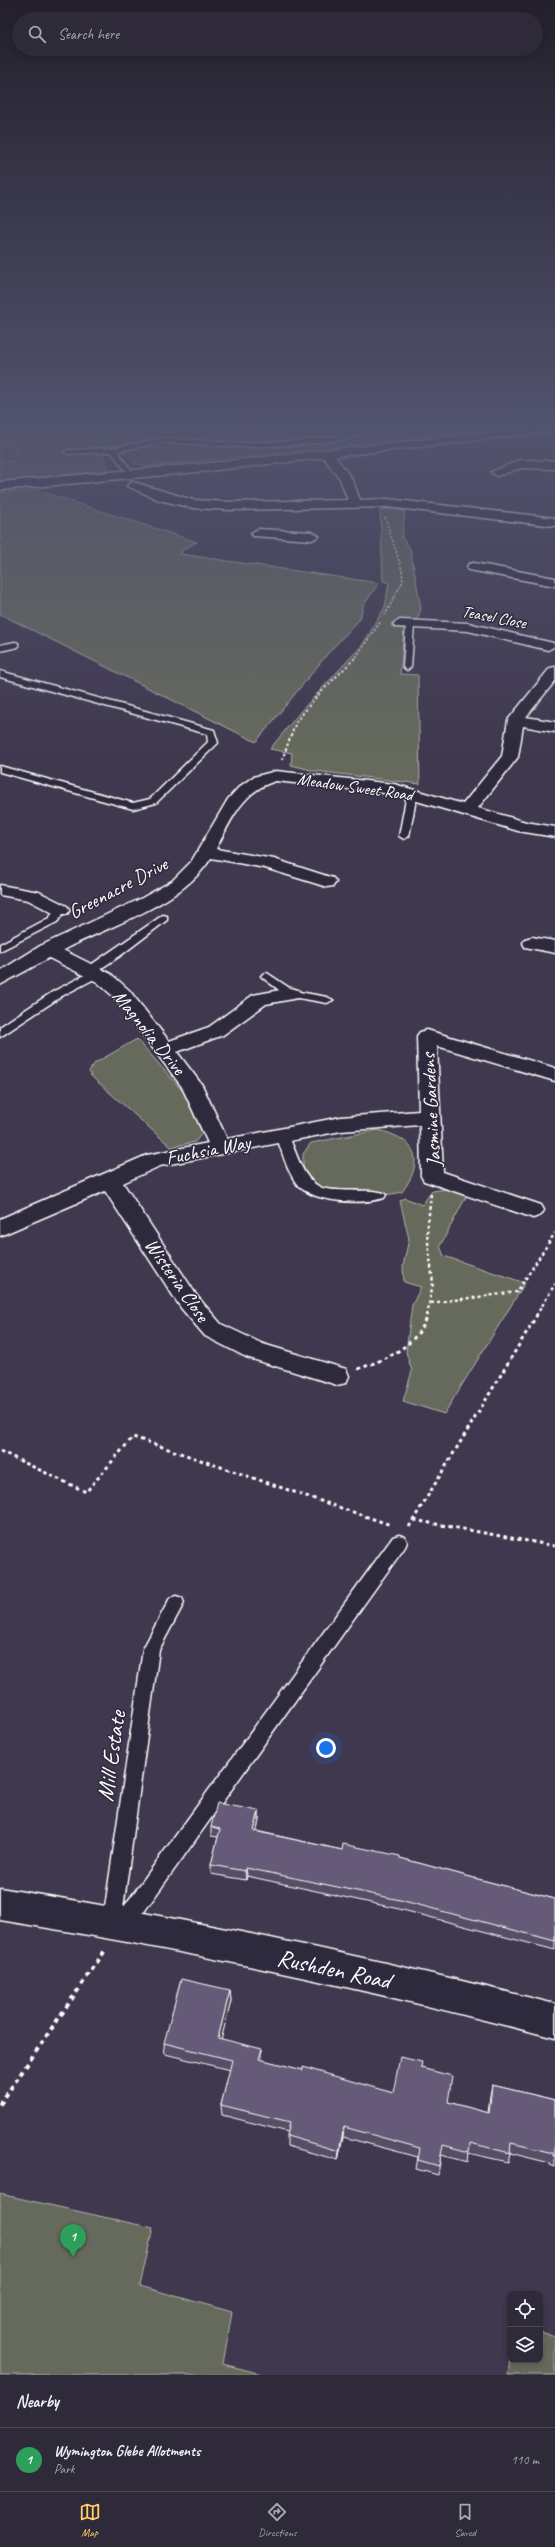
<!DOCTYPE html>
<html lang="en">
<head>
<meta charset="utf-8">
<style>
  :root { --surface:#2f2a3a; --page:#373242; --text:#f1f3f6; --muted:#a7a7af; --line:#4a4654; --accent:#ffd166 }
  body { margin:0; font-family:Caveat,sans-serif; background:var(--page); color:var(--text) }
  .controls { position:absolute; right:12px; bottom:12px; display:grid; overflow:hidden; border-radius:8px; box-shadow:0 2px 6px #0003 }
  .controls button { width:36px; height:36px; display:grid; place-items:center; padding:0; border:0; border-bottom:1px solid var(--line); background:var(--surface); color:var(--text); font:20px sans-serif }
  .you { position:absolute; left:326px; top:1748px; width:14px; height:14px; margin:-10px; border:3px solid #fff; border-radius:50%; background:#1a73e8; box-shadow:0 0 0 6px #1a73e833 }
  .badge { display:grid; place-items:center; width:26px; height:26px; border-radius:50%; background:var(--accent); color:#fff; font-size:13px; font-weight:700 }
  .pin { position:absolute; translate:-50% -33px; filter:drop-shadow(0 1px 2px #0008) }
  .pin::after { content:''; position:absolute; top:21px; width:14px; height:12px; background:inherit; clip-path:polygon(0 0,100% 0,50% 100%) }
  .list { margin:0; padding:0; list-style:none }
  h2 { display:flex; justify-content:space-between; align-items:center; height:52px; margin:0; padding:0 16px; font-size:17px }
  h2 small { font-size:13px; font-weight:400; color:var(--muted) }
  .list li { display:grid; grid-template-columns:26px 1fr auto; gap:12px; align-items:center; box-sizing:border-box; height:64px; padding:0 16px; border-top:1px solid var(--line) }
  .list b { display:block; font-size:15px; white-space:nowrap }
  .list p { margin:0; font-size:13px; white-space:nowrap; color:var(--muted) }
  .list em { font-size:13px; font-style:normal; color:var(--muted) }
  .icon { flex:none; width:22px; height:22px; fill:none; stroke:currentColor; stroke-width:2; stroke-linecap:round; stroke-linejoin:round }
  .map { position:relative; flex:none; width:555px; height:2375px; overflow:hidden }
  .search { position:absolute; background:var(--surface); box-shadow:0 2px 6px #0003; left:12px; right:12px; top:12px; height:44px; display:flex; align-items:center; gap:10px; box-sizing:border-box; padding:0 14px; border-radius:22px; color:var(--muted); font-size:15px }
  .sheet { height:116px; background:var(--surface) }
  nav { display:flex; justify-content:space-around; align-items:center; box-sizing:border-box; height:56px; border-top:1px solid var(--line); background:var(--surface); font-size:11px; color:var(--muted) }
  nav a { display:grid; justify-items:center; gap:2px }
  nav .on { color:var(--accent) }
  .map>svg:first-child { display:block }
</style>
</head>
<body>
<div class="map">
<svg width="555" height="2375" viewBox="0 0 555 2375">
  <rect width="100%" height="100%" fill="#3f384e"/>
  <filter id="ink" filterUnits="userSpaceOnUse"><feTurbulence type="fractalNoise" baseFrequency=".025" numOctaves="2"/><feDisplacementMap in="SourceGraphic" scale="8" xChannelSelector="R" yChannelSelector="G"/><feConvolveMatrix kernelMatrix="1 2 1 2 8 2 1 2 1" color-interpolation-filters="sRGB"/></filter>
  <g filter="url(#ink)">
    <path fill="#666a5c" stroke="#b2b4ae" d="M0,428H507L147,466L134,463L118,445L101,448L109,470L0,482Z
      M36,490L197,542L184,549L180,554L379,583L363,606L360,619L329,652L256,742L0,614V493Z
      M380,509L405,511L402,538L410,548L421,608L417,621L395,620L391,626L404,629L400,674L418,675L420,784L315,771L291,765L292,753L270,749L300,712L363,644L385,607L389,583L383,581Z
      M137,1039L187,1096L203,1132L195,1142L171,1147L91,1076L89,1071L95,1063Z
      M378,1130C416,1139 426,1159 402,1192C383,1197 337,1197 318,1189C313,1187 308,1182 303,1178V1154L311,1143Z
      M447,1189L467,1195L440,1246L444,1256L525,1283L444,1414L403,1401L412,1371L406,1352L412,1305L421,1287L404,1282L403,1266L409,1239L400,1201L405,1198L422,1205L432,1191Z
      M0,2194L153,2228L140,2286L232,2312L223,2364L265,2375H0Z
      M540,2332L555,2336V2375H508L510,2359L540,2360Z"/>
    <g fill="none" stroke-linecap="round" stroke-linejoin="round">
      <g stroke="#fff" stroke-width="3">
        <path id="service" d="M371,428H380L341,440L295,445L243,447L165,442L117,451L134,474L130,476L111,452L68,454L64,452L68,450L113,448L165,438L243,443L295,441L341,436Z
          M410,622L414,625L411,667L407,670L403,667L406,625Z
          M15,642L18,643V647L0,651V645Z
          M0,671L214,730L218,743L156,803L133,809L0,772V766L133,803L150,799L208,742L207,734L0,677Z
          M412,791L417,794L409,836L404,839L399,836L407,794Z
          M61,907L66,910L57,922L0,951V944L49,918L57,908Z
          M163,915L167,916V920L120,956L97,971L102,974L100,976L62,996L0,1037V1027L7,1022L54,991L87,974L83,971L85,969Z
          M267,973L294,991L327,997L333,1000L327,1003L287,996L263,978L261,976L263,974Z
          M282,1131C295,1134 296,1176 320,1187C334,1194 381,1187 386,1195L384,1198C360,1205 312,1203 296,1183C286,1169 282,1151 276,1135Z
          M399,1535L405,1537L407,1542L405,1547L131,1930L124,1932L117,1928L112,1930L105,1928L103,1921L143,1649L170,1598L176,1596L182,1598L184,1603L159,1650L123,1908L393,1537Z"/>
      </g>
      <g stroke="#fff" stroke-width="3">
        <path id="minor" d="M327,450L331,451L352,479L360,500L387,499L555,518V526L387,507L231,510L193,508L159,500L127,486L133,482L193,500L231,502L348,500L340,479L321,454Z
          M520,460L555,461V469L521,468L497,476L491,472Z
          M258,529L312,532L319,536L312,540L253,536L251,533Z
          M474,563L555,578V586L469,570L467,567L469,564Z
          M400,620L468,623L553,643L555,646L548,650L468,631L395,627L393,624Z
          M555,667V681L526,717L555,722V732L523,726L518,757L478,808L526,822L555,827V837L518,831L393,794L276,781C243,790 231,820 216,849L274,859L333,878L336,882L333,886L327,887L265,868L211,858C182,905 110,925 63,950L111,974L129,990L169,1041L209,1027L253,995L291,988L298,990L301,994L298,998L266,1004L223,1035L177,1052L202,1085L227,1139L341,1117L419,1111L417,1036L420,1032L427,1030L555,1068V1081L437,1046L443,1172L541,1205L544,1210L541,1215L533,1218L525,1215L424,1181L421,1176L420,1125L341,1131L160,1166L123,1183L197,1296L221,1324L263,1344L346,1369L349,1376L346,1383L337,1385L246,1357L205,1336L181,1308L105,1191L0,1236V1219L147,1155L208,1143L182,1087L115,998L97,982L49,958L0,985V971L40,946L142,898L172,881L191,862L228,799L239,787L253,777L276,771L394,784L463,804L502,756L508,720L550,668Z
          M0,885L39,892L67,906L70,910L67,914H55L28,900L0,895Z
          M532,937L555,941V953L525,947L523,943L525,939Z"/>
      </g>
      <g stroke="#fff" stroke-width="3">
        <path id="tertiary" d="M0,1888C187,1918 371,1957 555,2004V2038C372,1990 187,1950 0,1920Z"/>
      </g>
      <g stroke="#fff" stroke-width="3">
        <path id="primary" d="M528,428H555V431L209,471L0,490V482L209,463Z"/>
      </g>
      <path stroke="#fff" stroke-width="1.5" stroke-dasharray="2 2" stroke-linecap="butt" d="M0,439L17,448L18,457
        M0,462L13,461
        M385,517L402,570L403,581L385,615
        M356,657L381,621"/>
      <path stroke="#fff" stroke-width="2" stroke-dasharray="2.5 2.5" stroke-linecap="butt" d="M282,760L296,722L317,696L357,656"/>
      <path stroke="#fff" stroke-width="2.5" stroke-dasharray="3 3" stroke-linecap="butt" d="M431,1303L517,1292L555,1233
        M427,1316L433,1283L427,1234L431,1194
        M536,1316L555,1284"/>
      <path stroke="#fff" stroke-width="3" stroke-dasharray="3.5 3.5" stroke-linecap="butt" d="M358,1369C387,1359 417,1346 428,1315
        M0,1451L86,1492L133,1437L391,1525
        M414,1520L555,1546
        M409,1527L537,1315"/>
      <path stroke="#fff" stroke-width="4" stroke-dasharray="4.5 4.5" stroke-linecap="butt" d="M0,2104L106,1949"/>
      <use href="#service" fill="#2f2a3d" fill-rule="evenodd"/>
      <use href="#minor" fill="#2f2a3d" fill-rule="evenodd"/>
      <use href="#tertiary" fill="#2f2a3d" fill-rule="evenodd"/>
      <use href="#primary" fill="#2f2a3d" fill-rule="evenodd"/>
    </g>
    <path fill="#574d66" stroke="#fff" d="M259,1811V1820L256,1831L342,1850L400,1858L474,1878L555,1899V1950L399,1909L247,1876L246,1880L211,1874V1865L218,1837L211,1836V1827Z
      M230,1990L231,2001L221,2039L262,2060L393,2093L422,2068L448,2102L488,2113L490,2095L492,2085L555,2100V2167L550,2165V2163L510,2153L508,2162L468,2153L467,2162L441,2155L438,2175L416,2169L418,2157L343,2137L338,2160L287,2146V2136L288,2132L222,2115L221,2105L230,2070L165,2054L164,2043Z"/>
    <path fill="#473f53" stroke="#fff" d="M259,1811V1820L255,1840L254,1831Z
      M246,1868L247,1876L246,1880L245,1871Z
      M230,1990L231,2001L219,2048L218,2038Z
      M262,2049V2059L259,2070V2059Z
      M344,2127L343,2137L338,2160L339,2151Z"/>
    <path fill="#655a77" stroke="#fff" d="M217,1803L259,1811L254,1831L342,1850L343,1844L400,1856V1858L474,1878L555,1899V1941L400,1900L246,1868L245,1871L211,1865L220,1829L211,1827Z
      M181,1979L230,1990L218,2038L262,2049L259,2059L303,2070V2067L393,2093L400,2057L422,2062L421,2068L452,2076L448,2102L489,2113L492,2085L555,2100V2156H553V2153L511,2143L510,2153L470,2143L469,2152L443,2145L439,2166L418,2160L420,2148L344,2127L339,2151L287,2136L290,2122L221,2105L232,2060L164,2043Z"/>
  </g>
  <linearGradient id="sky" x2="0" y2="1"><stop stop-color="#231f2b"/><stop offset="0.56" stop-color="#52536e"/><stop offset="1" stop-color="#52536e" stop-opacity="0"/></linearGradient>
  <rect width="555" height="760" fill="url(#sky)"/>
  <g text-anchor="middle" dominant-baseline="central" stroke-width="3" stroke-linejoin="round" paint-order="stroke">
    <g font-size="17" fill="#fff" stroke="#2f2a3d">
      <text transform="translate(494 617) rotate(11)">Teasel Close</text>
      <text transform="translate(355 787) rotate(8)">Meadow Sweet Road</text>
    </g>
    <g font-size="20" fill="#fff" stroke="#2f2a3d">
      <text transform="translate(118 888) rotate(-28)">Greenacre Drive</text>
      <text transform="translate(149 1032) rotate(51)">Magnolia Drive</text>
      <text transform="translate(431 1110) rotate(-93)">Jasmine Gardens</text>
      <text transform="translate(208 1150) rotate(-11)">Fuchsia Way</text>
      <text transform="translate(177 1280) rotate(55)">Wisteria Close</text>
    </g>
    <g font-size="24" fill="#fff" stroke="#2f2a3d">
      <text transform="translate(111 1756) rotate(-82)">Mill Estate</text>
      <text transform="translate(334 1969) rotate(12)">Rushden Road</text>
    </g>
  </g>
</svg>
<div class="controls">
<button><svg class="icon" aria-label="locate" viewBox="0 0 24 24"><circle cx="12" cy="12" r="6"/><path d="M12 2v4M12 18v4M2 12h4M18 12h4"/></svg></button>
<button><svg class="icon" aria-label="layers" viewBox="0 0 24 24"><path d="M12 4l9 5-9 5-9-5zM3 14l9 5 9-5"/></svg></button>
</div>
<div class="you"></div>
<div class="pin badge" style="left:73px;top:2257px;background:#2e9e5b">1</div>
<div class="search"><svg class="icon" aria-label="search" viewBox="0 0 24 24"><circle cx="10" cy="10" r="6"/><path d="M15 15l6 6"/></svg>Search here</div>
</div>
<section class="sheet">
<h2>Nearby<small></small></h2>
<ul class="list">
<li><span class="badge" style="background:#2e9e5b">1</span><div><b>Wymington Glebe Allotments</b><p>Park</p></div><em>110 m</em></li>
</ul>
</section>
<nav>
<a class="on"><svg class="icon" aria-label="map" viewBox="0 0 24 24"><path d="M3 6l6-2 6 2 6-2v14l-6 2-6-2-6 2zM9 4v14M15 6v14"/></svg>Map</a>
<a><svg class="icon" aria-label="directions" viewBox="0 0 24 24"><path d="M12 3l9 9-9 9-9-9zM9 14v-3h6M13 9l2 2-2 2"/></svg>Directions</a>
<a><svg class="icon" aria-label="saved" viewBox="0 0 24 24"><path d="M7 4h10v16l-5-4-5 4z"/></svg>Saved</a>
</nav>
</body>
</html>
